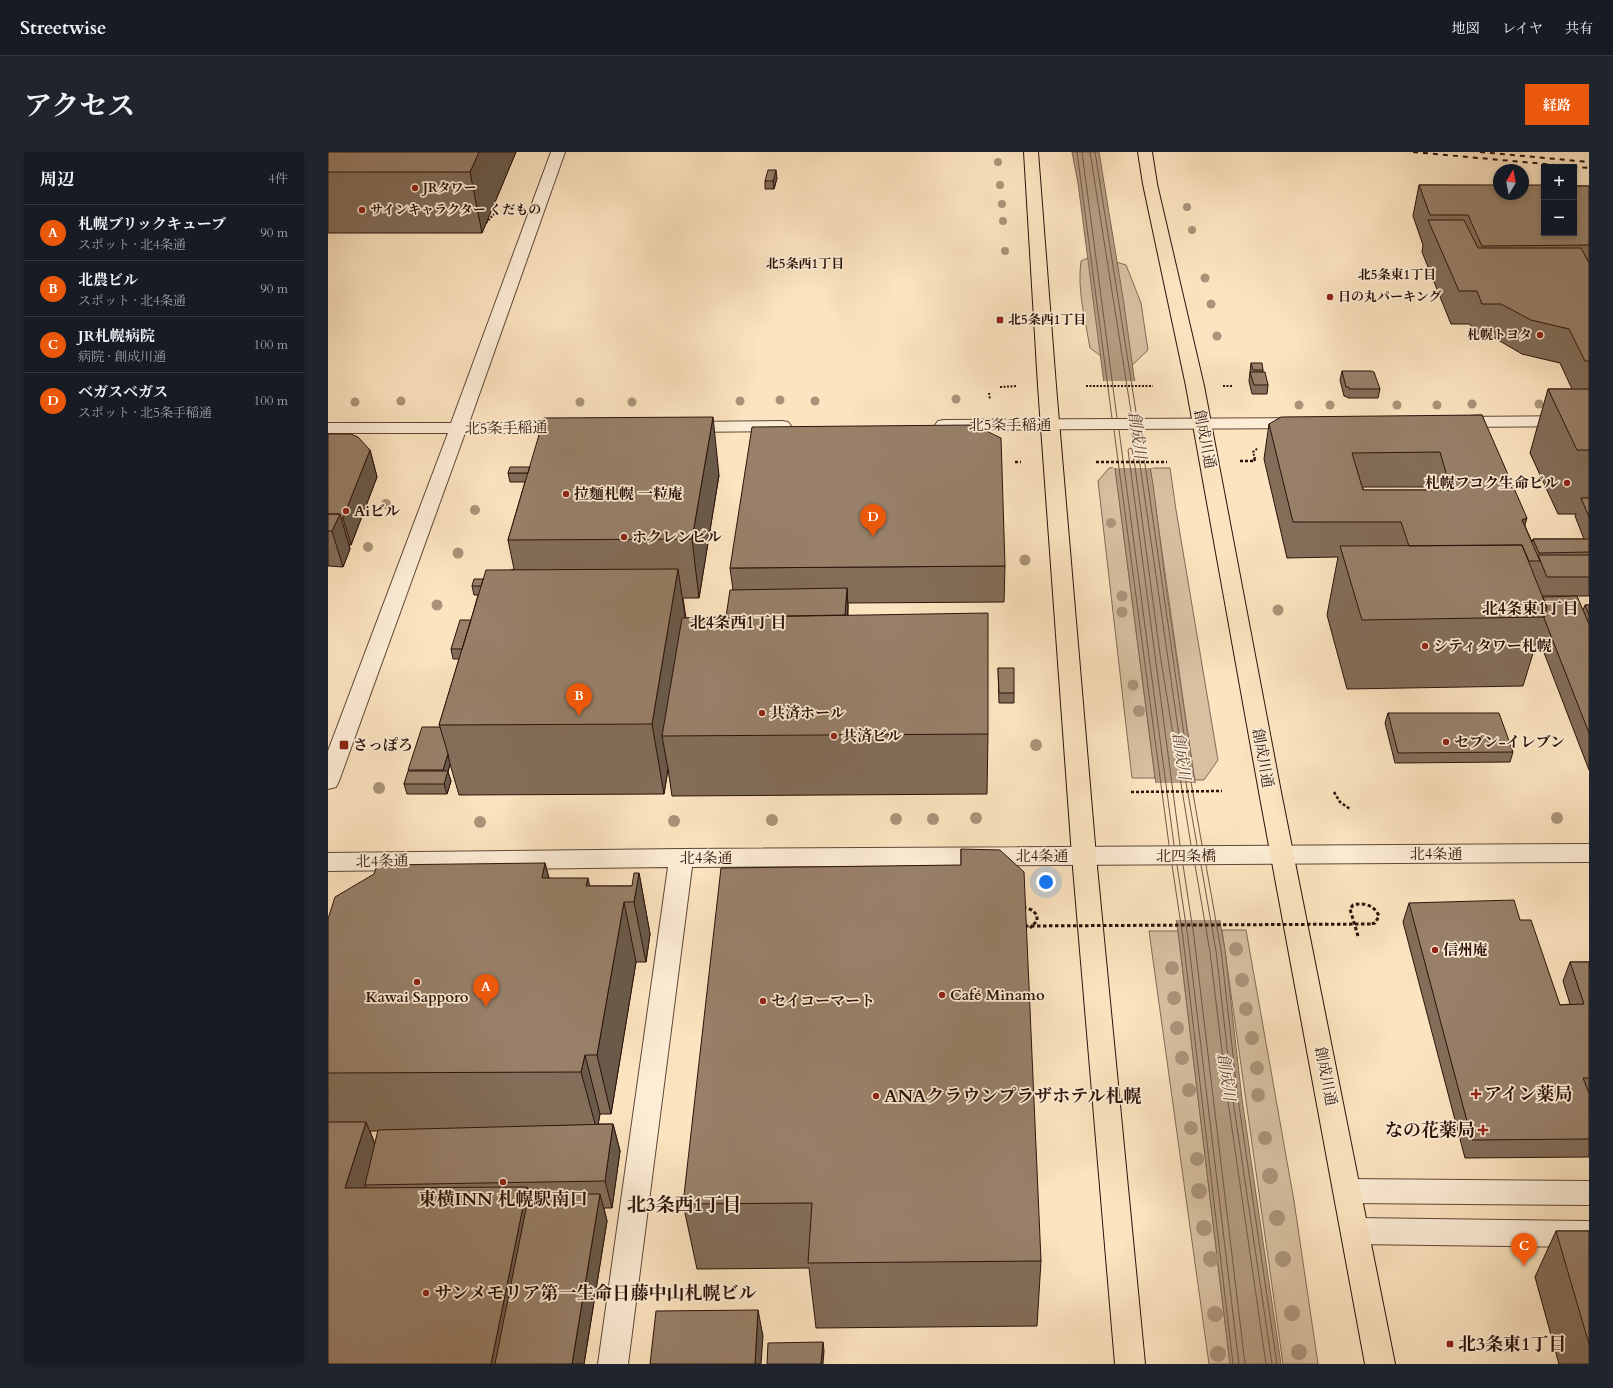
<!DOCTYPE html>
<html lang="ja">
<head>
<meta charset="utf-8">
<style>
  :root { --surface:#171b24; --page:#20242c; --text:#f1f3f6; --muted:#9ea1a6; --line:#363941; --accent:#ea580c }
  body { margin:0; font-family:Cardo,"Noto Serif JP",serif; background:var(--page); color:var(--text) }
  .controls { position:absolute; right:12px; top:12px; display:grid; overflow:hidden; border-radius:0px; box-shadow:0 2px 6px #0003 }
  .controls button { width:36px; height:36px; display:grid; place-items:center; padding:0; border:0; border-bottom:1px solid var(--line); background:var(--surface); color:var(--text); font:20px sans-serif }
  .compass { position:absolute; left:1165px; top:12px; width:36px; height:36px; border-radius:50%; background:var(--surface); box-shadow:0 2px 6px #0003; rotate:10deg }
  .you { position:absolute; left:718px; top:730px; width:14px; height:14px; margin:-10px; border:3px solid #fff; border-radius:50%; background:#1a73e8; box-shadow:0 0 0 6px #1a73e833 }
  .badge { display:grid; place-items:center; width:26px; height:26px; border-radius:50%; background:var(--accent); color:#fff; font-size:13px; font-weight:700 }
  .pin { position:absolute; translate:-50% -33px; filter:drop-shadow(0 1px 2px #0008) }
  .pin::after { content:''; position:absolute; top:21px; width:14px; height:12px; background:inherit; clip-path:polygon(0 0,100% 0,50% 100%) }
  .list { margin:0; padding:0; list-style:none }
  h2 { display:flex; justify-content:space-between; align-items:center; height:52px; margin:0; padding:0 16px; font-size:17px }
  h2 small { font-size:13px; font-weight:400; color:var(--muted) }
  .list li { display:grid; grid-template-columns:26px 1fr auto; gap:12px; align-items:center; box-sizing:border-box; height:56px; padding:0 16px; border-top:1px solid var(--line) }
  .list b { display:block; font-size:15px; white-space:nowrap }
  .list p { margin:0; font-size:13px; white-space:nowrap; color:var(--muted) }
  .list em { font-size:13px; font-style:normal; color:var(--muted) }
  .map { position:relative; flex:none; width:1261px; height:1212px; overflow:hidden; border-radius:0px }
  header { display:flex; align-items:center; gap:24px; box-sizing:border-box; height:56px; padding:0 20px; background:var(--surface); border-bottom:1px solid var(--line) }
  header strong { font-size:19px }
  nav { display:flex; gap:22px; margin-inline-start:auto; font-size:14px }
  .intro { display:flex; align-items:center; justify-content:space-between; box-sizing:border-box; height:96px; padding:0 24px }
  h1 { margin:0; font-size:28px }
  .button { padding:10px 18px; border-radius:0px; background:var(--accent); color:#fff; font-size:14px; font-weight:700 }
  main { display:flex; gap:24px; padding:0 24px }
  aside { flex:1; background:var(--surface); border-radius:0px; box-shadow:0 2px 6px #0003 }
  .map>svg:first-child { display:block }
</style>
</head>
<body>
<header>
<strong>Streetwise</strong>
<nav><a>地図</a><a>レイヤ</a><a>共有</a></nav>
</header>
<div class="intro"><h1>アクセス</h1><a class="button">経路</a></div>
<main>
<aside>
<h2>周辺<small>4件</small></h2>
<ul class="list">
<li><span class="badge">A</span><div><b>札幌ブリックキューブ</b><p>スポット · 北4条通</p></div><em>90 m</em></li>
<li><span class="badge">B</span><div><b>北農ビル</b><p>スポット · 北4条通</p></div><em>90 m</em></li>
<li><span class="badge">C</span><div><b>JR札幌病院</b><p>病院 · 創成川通</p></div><em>100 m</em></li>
<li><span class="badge">D</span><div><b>ベガスベガス</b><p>スポット · 北5条手稲通</p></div><em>100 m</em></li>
</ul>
</aside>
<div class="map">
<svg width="1261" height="1212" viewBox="0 0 1261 1212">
  <rect width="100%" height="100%" fill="#fce4c0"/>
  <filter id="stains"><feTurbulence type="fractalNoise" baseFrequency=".005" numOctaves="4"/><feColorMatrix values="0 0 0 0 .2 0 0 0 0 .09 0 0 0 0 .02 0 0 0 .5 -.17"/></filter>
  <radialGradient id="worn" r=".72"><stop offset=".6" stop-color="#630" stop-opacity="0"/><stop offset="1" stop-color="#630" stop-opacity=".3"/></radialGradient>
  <path fill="#d8c0a1" stroke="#826a56" d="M766,103L798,113L813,151L820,198L796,221L762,196C757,167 749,138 753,109Z
    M787,315L827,626H804L770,329L781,316Z
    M822,316H842L848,358L890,608L876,628H867L866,624Z
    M894,778H918L966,1049L990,1212H955Z
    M821,779H850L902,1212H881Z"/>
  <path fill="#b59d82" stroke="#7e6652" d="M744,0H771L796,152L806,225L825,332L838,435L866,624L897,798L914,947L953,1212H902L851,787L827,625L750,31Z"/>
  <path fill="#fce4c0" d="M773,229H809L825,316H785Z
    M826,631H869L894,768H846Z"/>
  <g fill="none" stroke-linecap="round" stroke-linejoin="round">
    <path stroke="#705846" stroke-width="1" d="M749,0L784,266
      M754,0L789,266
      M762,0L804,266
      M767,0L809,266
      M786,278L841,693
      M791,278L846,693
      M807,278L857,625L869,693
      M812,278L862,624L874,693
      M852,693L800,298L802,296L804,297L807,315L832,502L863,693
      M844,713L855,786L905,1212
      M849,713L860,786L911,1212
      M855,713L866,785L917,1212
      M867,713L882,800L900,949L938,1212
      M873,713L888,799L905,948L944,1212
      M878,713L893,798L910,947L949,1212"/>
    <g stroke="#5f4738" stroke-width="2">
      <path id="minor" d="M223,0H237L141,271H244L250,272L253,276L250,280L244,281H137L11,629L8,635L0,637V599L120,281H0V271H123Z
        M1261,264V274L1126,275L1120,274L1117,270L1120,266L1126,265Z
        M974,266L980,267L983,271L980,275L974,276L616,278L610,277L607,273L610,269L616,268Z
        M454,269L460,270L463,274L460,278L454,279L356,280L350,279L347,275L350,271L356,270Z
        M1261,692V710L364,715L300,1212H270L340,715L0,719V701L353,697Z
        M1020,1027L1261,1029V1053L1020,1051L1010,1048L1006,1039L1010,1030Z
        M1028,1066L1261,1069V1095L1028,1092L1018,1088L1014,1079L1018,1070Z"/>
    </g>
    <g stroke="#2b130a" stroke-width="2">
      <path id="highway" d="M696,0H710L728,234L768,704L817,1212H787L744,704L710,234Z
        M810,0H824L829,32L876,234L953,640L1067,1212H1037L931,640L858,234L815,32Z"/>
    </g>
    <path stroke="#2b130a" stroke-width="2" stroke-dasharray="2 1.5" stroke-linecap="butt" d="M158,71L166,62
      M758,234H825
      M895,234H905
      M672,235L689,234
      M661,241L662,248
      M927,307L925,300L930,296"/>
    <path stroke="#2b130a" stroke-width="2.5" stroke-dasharray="3 2" stroke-linecap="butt" d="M912,309H927L926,306
      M687,310H693
      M768,310H839
      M803,640L894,639
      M1006,640L1012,650L1022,657"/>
    <path stroke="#2b130a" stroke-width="3" stroke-dasharray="3.5 2.5" stroke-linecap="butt" d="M695,755L704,758L709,763V769L702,776
      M1030,784L1022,757L1025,753C1036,750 1046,753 1051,764L1047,771L1043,772"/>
    <use href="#minor" fill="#fdedd6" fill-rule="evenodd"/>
    <use href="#highway" fill="#fce4c0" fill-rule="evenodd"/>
    <path stroke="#2b130a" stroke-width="2" stroke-dasharray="5 5" stroke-linecap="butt" d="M1085,0L1261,16
      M1152,0L1261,10"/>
    <path stroke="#2b130a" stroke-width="3" stroke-dasharray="3.5 2.5" stroke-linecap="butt" d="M697,774L1043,772"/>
  </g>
  <g fill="#ab9379">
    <circle cx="670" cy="10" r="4"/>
    <circle cx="672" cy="33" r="4"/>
    <circle cx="674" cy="52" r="4"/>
    <circle cx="859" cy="55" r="4"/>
    <circle cx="675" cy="69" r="4"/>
    <circle cx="864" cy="78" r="4"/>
    <circle cx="677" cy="99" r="4"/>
    <circle cx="877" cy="126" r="4.5"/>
    <circle cx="883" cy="152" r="4.5"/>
    <circle cx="889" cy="184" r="4.5"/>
    <circle cx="628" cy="247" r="4.5"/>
    <circle cx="452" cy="248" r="4.5"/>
    <circle cx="73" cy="249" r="4.5"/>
    <circle cx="412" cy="249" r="4.5"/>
    <circle cx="487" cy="249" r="4.5"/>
    <circle cx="27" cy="250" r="4.5"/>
    <circle cx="252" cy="250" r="4.5"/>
    <circle cx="304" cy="250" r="4.5"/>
    <circle cx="1144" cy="252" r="4.5"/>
    <circle cx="1211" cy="252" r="4.5"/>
    <circle cx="971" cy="253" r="4.5"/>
    <circle cx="1002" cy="253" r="4.5"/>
    <circle cx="1069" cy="253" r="4.5"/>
    <circle cx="1109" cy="253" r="4.5"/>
    <circle cx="58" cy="352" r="5"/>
    <circle cx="147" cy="358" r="5"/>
    <circle cx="783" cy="371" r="5"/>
    <circle cx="40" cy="395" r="5"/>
    <circle cx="130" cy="401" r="5.5"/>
    <circle cx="697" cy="408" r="5.5"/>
    <circle cx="794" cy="444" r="5.5"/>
    <circle cx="109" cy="453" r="5.5"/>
    <circle cx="950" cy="458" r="5.5"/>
    <circle cx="794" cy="460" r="5.5"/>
    <circle cx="805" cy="533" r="5.5"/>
    <circle cx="811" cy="559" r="6"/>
    <circle cx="708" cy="593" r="6"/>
    <circle cx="51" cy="636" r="6"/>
    <circle cx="648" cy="666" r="6"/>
    <circle cx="1229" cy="666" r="6"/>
    <circle cx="568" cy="667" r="6"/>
    <circle cx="605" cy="667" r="6"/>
    <circle cx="444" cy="668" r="6"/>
    <circle cx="346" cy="669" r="6"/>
    <circle cx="152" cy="670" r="6"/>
    <circle cx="908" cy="797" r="7"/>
    <circle cx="844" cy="816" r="7"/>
    <circle cx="914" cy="828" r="7"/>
    <circle cx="846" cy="846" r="7"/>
    <circle cx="918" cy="857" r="7"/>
    <circle cx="849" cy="876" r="7"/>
    <circle cx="924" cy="886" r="7"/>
    <circle cx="854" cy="906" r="7"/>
    <circle cx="929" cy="916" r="7"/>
    <circle cx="861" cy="938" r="7"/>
    <circle cx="930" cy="943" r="7"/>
    <circle cx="863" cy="976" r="7"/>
    <circle cx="937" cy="986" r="7"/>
    <circle cx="869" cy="1007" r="7"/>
    <circle cx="942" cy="1024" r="8"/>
    <circle cx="871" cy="1039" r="8"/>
    <circle cx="949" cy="1066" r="8"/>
    <circle cx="876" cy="1076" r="8"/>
    <circle cx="883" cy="1107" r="8"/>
    <circle cx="955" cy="1107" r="8"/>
    <circle cx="964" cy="1161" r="8"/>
    <circle cx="887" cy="1162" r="8"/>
    <circle cx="971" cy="1200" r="8"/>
    <circle cx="890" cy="1202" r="8"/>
  </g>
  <path fill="#836e5a" stroke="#2b130a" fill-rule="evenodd" d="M0,0H188L154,81H0Z
    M449,26L446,37H437V29Z
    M1091,33L1261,34V444H1214L1215,445L1255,458L1257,453H1261V618L1210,485L1195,534L1019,537L999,463L1010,405L959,406L936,307L941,272L1154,263L1197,374L1204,390L1205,387H1256L1247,364L1248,362H1230L1202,301L1220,237H1244L1232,211L1194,202L1165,185H1147L1142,172H1123L1094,100L1095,93L1085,64ZM1035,335H1104L1105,338H1035Z
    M923,211L935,218V220L940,233L939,242H924L921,229Z
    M1014,219L1052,237L1050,246H1020L1019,245L1016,244L1012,228Z
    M0,282L42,298L49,325L23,393H21L22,397L15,415L0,414Z
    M180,321L391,323L371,446H355L358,466L398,465L405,438L402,416L677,414L676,450L520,451V463L660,582L659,642L344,644L340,617L336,642L131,643L122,612L120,620L123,629L119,642H79L76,632L81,619L80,618L112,575L111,573L131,507H125L123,497L143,468L150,443H146L144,434L155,427L186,417L180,388L197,330H182Z
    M670,516L686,541V551H671Z
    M1060,561L1185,600L1182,610L1067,611L1057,571Z
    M633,697L713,1109L709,1174L488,1176L481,1116L369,1117L355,1052L633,713Z
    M217,711L221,726L262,734H304L311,721L322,782L318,810H308L283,962H272L270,972H285L292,999L284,1056H276L279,1069L256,1212H0V767ZM42,979H50L47,992Z
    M1081,751L1192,768L1232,853L1242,852L1235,829L1242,810H1261V1005L1137,1006L1075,770Z
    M1228,1079H1261V1212H1231L1207,1125Z"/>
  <path fill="#6a5a4a" stroke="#2b130a" d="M151,0H188L154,81L142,20Z
    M448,18L449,26L446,37L445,29Z
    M385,265L391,323L371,446L364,387Z
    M42,298L49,325L23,393L15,366Z
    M12,362L22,397L15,415L4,379Z
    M1199,366L1189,401L1194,368Z
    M350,417L360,485L334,584L340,617L336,642L324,572Z
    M519,436L520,455L518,484L517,465Z
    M120,602L122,612L120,620L123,629L119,642L116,632L117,627L115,618Z
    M217,711L232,771L214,726Z
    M311,721L322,782L318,810L306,750Z
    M260,726L273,786L258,734Z
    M296,750L308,810L283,962L269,903Z
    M257,903L272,962L269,979L253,920Z
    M38,970L52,1005L37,1033L41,1042L17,1036Z
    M285,972L292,999L284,1056L277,1029Z
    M199,1035L210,1069L182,1212H163Z
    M272,1042L279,1069L256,1212H244Z
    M430,1158L435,1184L433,1212H427Z
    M495,1190L496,1199L495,1212H493Z"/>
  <path fill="#988069" stroke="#2b130a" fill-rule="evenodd" d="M0,0H151L142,20H0Z
    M440,18H448L445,29H437Z
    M1091,33H1171V42H1195V33H1216V81H1246V34H1261V93L1154,94L1140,63H1102Z
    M1100,68H1136L1150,96H1253L1261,111V209H1257L1241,177L1203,168L1173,152H1154L1149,139H1131Z
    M923,211H934L935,218H925Z
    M1014,219H1043L1046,220L1052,237H1021V235H1018Z
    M922,220H937L940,233H926Z
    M1220,237H1261V298H1249Z
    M1154,263L1199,366L1194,368L1212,409H1201L1194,393L1081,394L1073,370H965L941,272L953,265ZM1112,300L1123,338H1035L1024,301Z
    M385,265L364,387L180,388L216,266Z
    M646,273L673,286L677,414L402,416L424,275Z
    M0,282H23L30,285L42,298L15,366H13L12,362H0Z
    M182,315H202L200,321H180Z
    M1253,346H1261V365Z
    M0,362H12L4,379H0Z
    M1205,387H1261V400L1211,401Z
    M1194,393L1219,456L1212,455L1216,465L1034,468L1012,394Z
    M1210,403H1261V425H1219Z
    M350,417L324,572L111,573L158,418Z
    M146,427H155L153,434H144Z
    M519,436L517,463L398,465L402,438Z
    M1249,444L1261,472V581L1216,466L1219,456L1215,445Z
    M1257,453H1261V463Z
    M660,461V582L334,584L354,466Z
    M132,468H143L134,497H123Z
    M670,516H686V541H671Z
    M1060,561H1171L1185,600L1070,601Z
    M94,575H112L120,602L115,618H80Z
    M80,619H120L116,632H76Z
    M633,697L672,698L696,720L713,1109L480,1111L484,1051L355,1052L393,716L633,713Z
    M217,711L214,726H260L258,734H304L306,721H311L306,750H296L269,903H257L253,920L0,921V767L7,745L46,722L49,713Z
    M1186,748L1192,768H1203L1232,853L1256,852L1242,810H1261V926H1255L1261,941V987L1144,988L1081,751Z
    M0,970H38L17,1036L199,1035L163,1212H0Z
    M285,972L277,1029L37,1033L50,978Z
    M201,1042H272L244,1212H167Z
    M1228,1079H1261V1192Z
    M430,1158L427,1212H322L328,1159Z
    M495,1190L493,1212H439L440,1191Z"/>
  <g fill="#8f2418" stroke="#fdedd6" stroke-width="1.5">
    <circle cx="87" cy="36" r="4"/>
    <circle cx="34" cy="58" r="4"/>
    <circle cx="1002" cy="145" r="4"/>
    <rect x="668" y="164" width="8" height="8" rx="2"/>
    <circle cx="1212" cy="183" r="4"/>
    <circle cx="1239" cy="331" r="4"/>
    <circle cx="238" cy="342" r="4"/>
    <circle cx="18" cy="359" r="4"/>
    <circle cx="296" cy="385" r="4"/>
    <circle cx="1097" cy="494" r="4"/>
    <circle cx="434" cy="561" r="4"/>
    <circle cx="506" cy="584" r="4"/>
    <circle cx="1118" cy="590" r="4"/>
    <rect x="11" y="588" width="10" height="10" rx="2"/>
    <circle cx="1107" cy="798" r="4"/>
    <circle cx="89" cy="830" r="4"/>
    <circle cx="614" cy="843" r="4"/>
    <circle cx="435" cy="849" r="4"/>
    <path d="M1146 936h4v4h4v4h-4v4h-4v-4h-4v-4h4z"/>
    <circle cx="548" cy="944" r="4"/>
    <path d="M1153 972h4v4h4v4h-4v4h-4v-4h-4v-4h4z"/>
    <circle cx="175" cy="1030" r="4"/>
    <circle cx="98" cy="1141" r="4"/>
    <rect x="1118" y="1188" width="8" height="8" rx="2"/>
  </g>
  <g text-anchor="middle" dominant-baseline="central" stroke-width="3.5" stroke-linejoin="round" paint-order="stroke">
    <g font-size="13" font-weight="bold" fill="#2b130a" stroke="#fdedd6" text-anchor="start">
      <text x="95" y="36">JRタワー</text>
      <text x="42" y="58">サインキャラクター くだもの</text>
      <text x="1010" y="145">日の丸パーキング</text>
      <text x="680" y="168">北5条西1丁目</text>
      <text x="1204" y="183" text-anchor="end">札幌トヨタ</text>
    </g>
    <g font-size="13" font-weight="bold" fill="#2b130a" stroke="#fdedd6">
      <text x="477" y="112">北5条西1丁目</text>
      <text x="1069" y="123">北5条東1丁目</text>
    </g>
    <g font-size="15" fill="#2b130a" stroke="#fdedd6">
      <text x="682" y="273">北5条手稲通</text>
      <text transform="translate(178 276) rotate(-1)">北5条手稲通</text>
      <text transform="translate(877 287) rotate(79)">創成川通</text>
      <text transform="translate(935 606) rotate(80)">創成川通</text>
      <text x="1108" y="702">北4条通</text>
      <text x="714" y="704">北4条通</text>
      <text x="858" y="704">北四条橋</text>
      <text x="378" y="706">北4条通</text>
      <text transform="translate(54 709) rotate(-1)">北4条通</text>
      <text transform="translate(998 924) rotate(79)">創成川通</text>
    </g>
    <g font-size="15" font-weight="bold" fill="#2b130a" stroke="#fdedd6" text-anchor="start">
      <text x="1231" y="331" text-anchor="end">札幌フコク生命ビル</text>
      <text x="246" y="342">拉麵札幌 一粒庵</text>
      <text x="26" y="359">Aiビル</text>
      <text x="304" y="385">ホクレンビル</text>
      <text x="1105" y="494">シティタワー札幌</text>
      <text x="442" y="561">共済ホール</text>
      <text x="514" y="584">共済ビル</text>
      <text x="1126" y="590">セブン-イレブン</text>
      <text x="25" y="593">さっぽろ</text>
      <text x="1115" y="798">信州庵</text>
      <text x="622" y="843">Café Minamo</text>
      <text x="89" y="845" text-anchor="middle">Kawai Sapporo</text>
      <text x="443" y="849">セイコーマート</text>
    </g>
    <g font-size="16" font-style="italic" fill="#624a3a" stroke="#fdedd6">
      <text transform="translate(809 283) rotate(82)">創成川</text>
      <text transform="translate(853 604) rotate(82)">創成川</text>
      <text transform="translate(898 925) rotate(82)">創成川</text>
    </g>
    <g font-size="16" font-weight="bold" fill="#2b130a" stroke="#fdedd6">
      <text x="1202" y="457">北4条東1丁目</text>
      <text x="410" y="471">北4条西1丁目</text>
    </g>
    <g font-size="18" font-weight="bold" fill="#2b130a" stroke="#fdedd6" text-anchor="start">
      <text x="1156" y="942">アイン薬局</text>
      <text x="556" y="944">ANAクラウンプラザホテル札幌</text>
      <text x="1147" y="978" text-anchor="end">なの花薬局</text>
      <text x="175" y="1047" text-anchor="middle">東横INN 札幌駅南口</text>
      <text x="106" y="1141">サンメモリア第一生命日藤中山札幌ビル</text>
      <text x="1130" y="1192">北3条東1丁目</text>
    </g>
    <g font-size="19" font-weight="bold" fill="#2b130a" stroke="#fdedd6">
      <text x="356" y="1053">北3条西1丁目</text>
    </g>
  </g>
  <rect width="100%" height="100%" filter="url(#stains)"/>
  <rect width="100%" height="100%" fill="url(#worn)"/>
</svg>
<div class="controls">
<button>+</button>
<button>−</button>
</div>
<svg class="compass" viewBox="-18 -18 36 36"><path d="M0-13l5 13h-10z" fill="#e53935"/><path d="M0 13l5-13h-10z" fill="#9ea1a6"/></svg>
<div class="you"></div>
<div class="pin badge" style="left:158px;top:855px">A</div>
<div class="pin badge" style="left:251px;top:564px">B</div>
<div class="pin badge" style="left:1196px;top:1114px">C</div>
<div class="pin badge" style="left:545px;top:385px">D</div>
</div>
</main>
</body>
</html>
